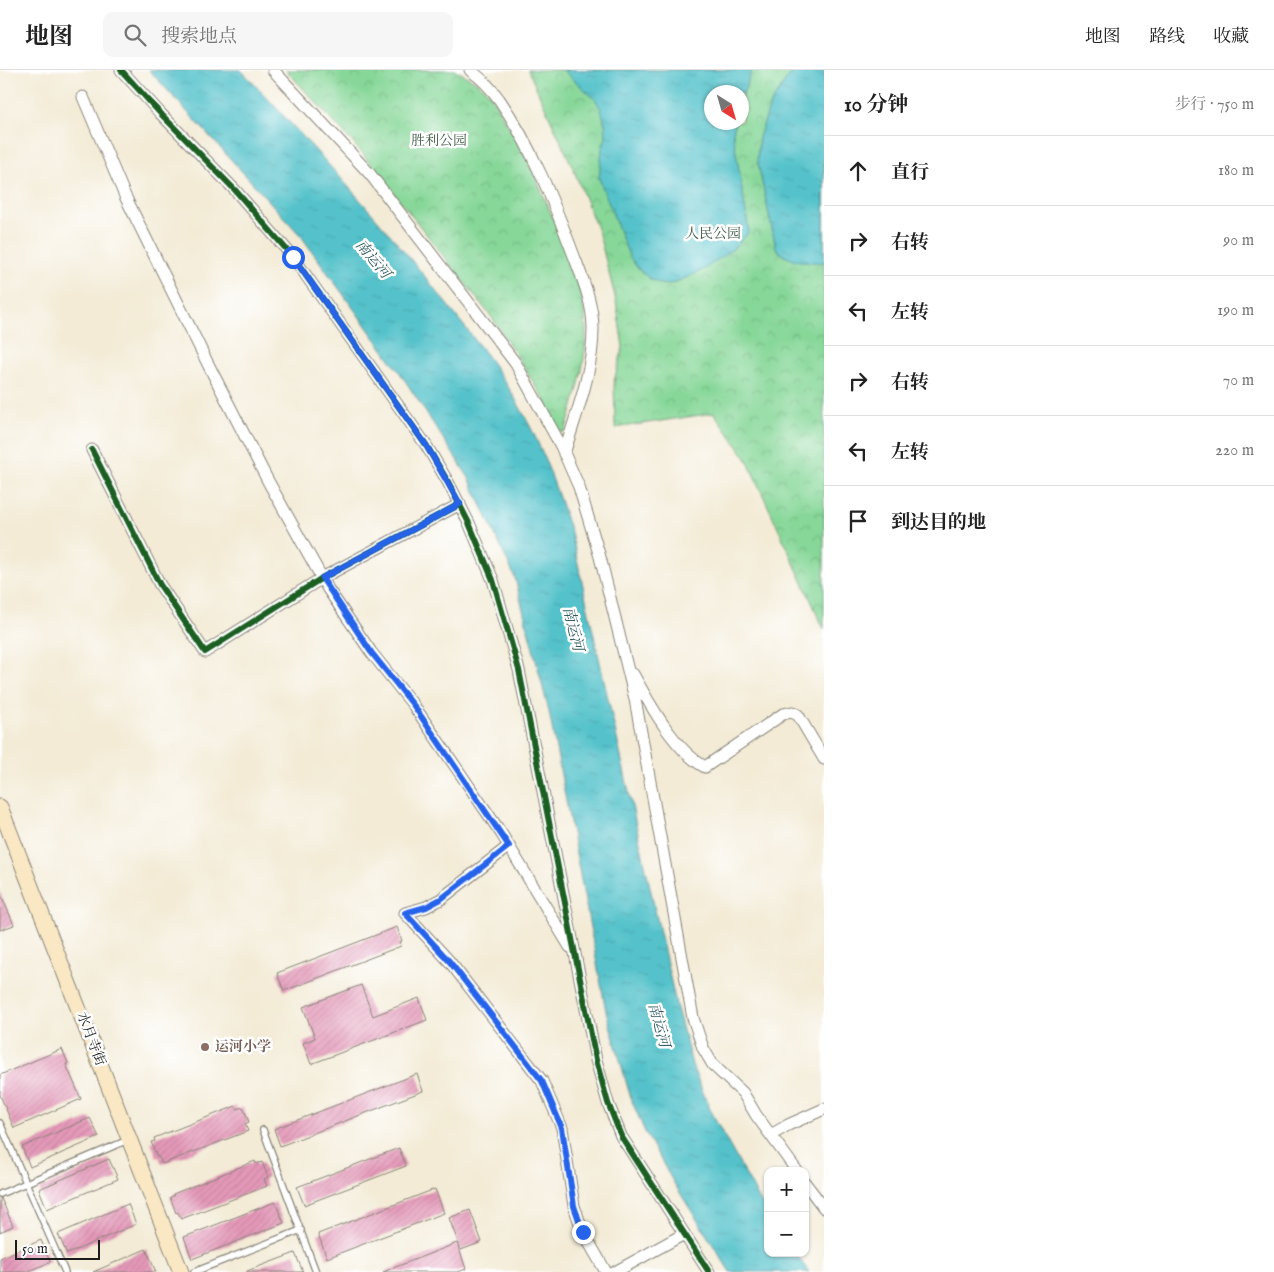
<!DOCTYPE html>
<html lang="zh">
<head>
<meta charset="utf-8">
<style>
  :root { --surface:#fff; --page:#f6f6f6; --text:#222; --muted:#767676; --line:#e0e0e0 }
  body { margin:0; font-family:"IM FELL English","Noto Serif SC",serif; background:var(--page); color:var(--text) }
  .controls { position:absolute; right:15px; bottom:15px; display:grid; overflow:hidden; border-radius:10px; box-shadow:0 1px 4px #0004 }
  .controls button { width:45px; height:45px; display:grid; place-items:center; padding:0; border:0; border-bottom:1px solid var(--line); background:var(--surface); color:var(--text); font:25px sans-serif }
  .compass { position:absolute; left:704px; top:15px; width:45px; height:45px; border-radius:50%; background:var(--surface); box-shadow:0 1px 4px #0004; rotate:143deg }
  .scale { position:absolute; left:15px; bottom:12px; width:85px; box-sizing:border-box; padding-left:5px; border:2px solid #1c1c1c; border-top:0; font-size:14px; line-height:18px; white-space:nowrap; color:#1c1c1c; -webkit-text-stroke:4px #fff; paint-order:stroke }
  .stop { position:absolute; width:15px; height:15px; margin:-11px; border:4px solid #2563eb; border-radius:50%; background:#fff }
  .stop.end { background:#2563eb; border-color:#fff; box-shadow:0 1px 5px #0008 }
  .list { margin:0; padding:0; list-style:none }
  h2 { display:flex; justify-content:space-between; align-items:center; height:65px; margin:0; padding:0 20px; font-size:21px }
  h2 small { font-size:16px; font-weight:400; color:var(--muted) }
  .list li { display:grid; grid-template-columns:32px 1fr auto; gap:15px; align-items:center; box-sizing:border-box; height:70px; padding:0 20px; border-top:1px solid var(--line) }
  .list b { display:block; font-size:19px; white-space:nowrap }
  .list em { font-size:16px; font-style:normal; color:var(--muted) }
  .icon { flex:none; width:28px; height:28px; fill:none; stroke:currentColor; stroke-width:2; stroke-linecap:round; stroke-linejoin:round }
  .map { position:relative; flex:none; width:824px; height:1202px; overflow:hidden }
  header { display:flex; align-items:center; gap:30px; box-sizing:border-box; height:70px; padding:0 25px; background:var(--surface); border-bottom:1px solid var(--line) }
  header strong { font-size:24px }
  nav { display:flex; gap:28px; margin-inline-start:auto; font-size:18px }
  .search { width:350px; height:45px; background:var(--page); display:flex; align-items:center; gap:12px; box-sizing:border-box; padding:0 18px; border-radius:10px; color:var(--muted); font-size:19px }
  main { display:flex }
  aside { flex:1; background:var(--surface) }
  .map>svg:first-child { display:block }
</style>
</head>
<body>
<header>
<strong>地图</strong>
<div class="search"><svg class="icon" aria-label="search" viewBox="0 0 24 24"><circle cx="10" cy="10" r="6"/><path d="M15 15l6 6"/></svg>搜索地点</div>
<nav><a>地图</a><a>路线</a><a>收藏</a></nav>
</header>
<main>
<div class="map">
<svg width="824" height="1202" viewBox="0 0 824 1202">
  <defs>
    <pattern id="park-crowns" width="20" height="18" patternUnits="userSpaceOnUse" patternTransform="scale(1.25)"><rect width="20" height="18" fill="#86d798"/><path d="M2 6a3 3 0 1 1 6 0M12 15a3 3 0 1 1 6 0" fill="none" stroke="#73b882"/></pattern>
    <pattern id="water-ripples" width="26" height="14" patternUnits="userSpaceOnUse" patternTransform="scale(1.25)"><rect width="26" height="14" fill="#55c2cb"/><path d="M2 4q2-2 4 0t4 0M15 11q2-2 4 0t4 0" fill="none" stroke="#49a6ae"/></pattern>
    <pattern id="building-hatch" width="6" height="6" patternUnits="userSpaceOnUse" patternTransform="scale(1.25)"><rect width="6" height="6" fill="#e599b9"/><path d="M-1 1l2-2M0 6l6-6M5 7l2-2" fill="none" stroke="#c4839e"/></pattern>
  </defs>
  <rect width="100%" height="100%" fill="#fff"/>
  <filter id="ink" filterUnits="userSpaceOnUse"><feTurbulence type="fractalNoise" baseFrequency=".02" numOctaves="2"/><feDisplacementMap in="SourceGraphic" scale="10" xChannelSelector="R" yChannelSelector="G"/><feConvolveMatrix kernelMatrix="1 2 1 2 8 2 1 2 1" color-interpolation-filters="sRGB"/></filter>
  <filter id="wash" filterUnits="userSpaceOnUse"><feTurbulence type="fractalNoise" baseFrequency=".0096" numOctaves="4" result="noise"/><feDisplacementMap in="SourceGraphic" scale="20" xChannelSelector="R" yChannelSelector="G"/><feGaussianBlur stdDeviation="1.12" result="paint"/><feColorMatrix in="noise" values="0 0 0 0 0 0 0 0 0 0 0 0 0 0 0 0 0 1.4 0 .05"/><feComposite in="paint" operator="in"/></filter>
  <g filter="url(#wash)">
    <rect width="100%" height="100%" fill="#f3ebd6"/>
    <path fill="url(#park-crowns)" stroke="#517a5a" fill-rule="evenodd" d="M286,0H455C466,6 478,12 487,21C493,28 498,38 503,47C524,79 539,114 553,149C569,186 586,224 586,265C585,298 575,331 565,362H561L541,324L493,249L363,84Z
      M528,0H824V559L746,388L714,343L615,358L614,311L623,277L616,231L599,164L573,98ZM712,22H742V52H712Z"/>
    <path fill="url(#water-ripples)" stroke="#386f74" d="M149,0H241C313,77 385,154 449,237C476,271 503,304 523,343C544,380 557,422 571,462L676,934L693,998L712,1044L768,1145V1183H795L809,1202H730L675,1115L645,1062L631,1029L606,941L549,642L515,508L469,408L400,303L301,166Z
      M563,0H752L742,27V22H712V52L735,53L733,63L749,162L733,179L703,200L674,213L663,215L650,209L639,200L629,186L599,108L602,79L606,67L605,53L601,40L596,30Z
      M795,0H824V193C807,191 786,193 776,178L757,89L759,67L770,35L788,7Z"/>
    <g id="blocks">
      <path fill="url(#building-hatch)" d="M0,822L14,855L0,860Z
        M397,857L402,871L400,872L401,876L284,921L277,903Z
        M361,915L373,946L419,928L427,950L311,994L303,973L315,968L303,937Z
        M62,979L68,993L66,994L81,1029L14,1058L0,1025V1005Z
        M417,1004L423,1021L280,1076L274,1059Z
        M236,1036L237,1039L243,1037L249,1052L245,1054L248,1061L162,1094L159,1087H157L151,1072L155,1071L154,1068Z
        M90,1048L99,1067L30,1097L22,1077Z
        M399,1078L406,1096L304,1135L297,1117Z
        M109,1089L118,1109L47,1139L39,1119Z
        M255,1091L256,1094L262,1092L268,1107L264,1109L267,1116L181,1149L178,1142L176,1143L170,1127L174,1126L173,1124Z
        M435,1119L444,1143L327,1188L318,1164Z
        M1,1128L13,1156L0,1162V1129Z
        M275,1132L284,1153L192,1189L184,1167Z
        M128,1134L136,1154L67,1184L58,1164Z
        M470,1140L482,1172L461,1180L449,1148Z
        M41,1170L50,1192L27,1202H0V1188Z
        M457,1173L466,1199L458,1202H383Z
        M146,1179L156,1202H93Z
        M295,1183L303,1202H247V1201Z"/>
    </g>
  </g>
  <g filter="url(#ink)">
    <use href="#blocks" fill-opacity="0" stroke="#888479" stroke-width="1"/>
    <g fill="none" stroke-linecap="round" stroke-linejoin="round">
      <g stroke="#888479" stroke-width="8">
        <path id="lane" d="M0,1053L65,1202
          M263,1060L316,1202
          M0,1124L128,1070
          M194,1202L301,1160"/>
      </g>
      <g stroke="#888479" stroke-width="13">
        <path id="street" d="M121,0L160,43L235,120L293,187L426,375L448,412L469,453L493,510L519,600L596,990L608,1033L621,1066L709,1202
          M273,0L370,104L516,294L561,376L579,417L600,487L635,629L693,948L703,978L713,995L743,1023L756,1045L797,1101
          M470,0C481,8 491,18 499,29C532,77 554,133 574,186C583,210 593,233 593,259C593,302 576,344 564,384
          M83,27L125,126L208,294L268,411L328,519L371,582L414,636L501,763L570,877
          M92,380L160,515L205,582L322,508L460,434
          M633,604C649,633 675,681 705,697L783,644L792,642L798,645L824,689
          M509,776L441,829L426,837L405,843L450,892L542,1011L562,1058L574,1136L583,1162L606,1202
          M771,1065L788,1055L824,1039
          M805,1113L824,1138
          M615,1202L684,1164"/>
      </g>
      <g stroke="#888479" stroke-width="17">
        <path id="secondary" d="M0,737L181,1202"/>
      </g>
      <use href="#lane" stroke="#fff" stroke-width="5.5"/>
      <use href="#street" stroke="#fff" stroke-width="11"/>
      <use href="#secondary" stroke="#fae7c3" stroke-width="15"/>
      <g stroke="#fff" stroke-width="9">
        <path id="cycleway" d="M121,0L160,43L235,120L293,187L426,375L448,412L469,453L493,510L519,600L596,990L608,1033L621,1066L709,1202
          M92,380L160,515L205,582L322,508L460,434"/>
      </g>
      <use href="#cycleway" stroke="#1b5e20" stroke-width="6"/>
    </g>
  </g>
  <g fill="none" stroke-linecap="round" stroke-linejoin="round" filter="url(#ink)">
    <path stroke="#2563eb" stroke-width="6" d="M293,187L426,375L460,434L322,508L371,582L414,636L509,776L441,829L426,837L405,843L450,892L542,1011L562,1058L574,1136L583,1162"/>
  </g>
  <circle fill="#8d6e63" stroke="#fff" stroke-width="2" cx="205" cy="977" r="5"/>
  <g text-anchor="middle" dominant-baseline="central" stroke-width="5" stroke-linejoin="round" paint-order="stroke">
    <g font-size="14" fill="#415d47" stroke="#fff">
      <text x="439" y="71">胜利公园</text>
      <text x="713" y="164">人民公园</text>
    </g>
    <g font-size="14" fill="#1c1c1c" stroke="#fff">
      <text transform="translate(91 969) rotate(69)">水月寺街</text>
    </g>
    <g font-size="14" font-weight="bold" fill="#785e54" stroke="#fff" text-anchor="start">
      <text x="215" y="977">运河小学</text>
    </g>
    <g font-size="15" font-style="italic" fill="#335e62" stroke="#fff">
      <text transform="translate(373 189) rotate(50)">南运河</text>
      <text transform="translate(573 559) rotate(76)">南运河</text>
      <text transform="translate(659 955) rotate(75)">南运河</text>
    </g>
  </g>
</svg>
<div class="controls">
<button>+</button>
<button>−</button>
</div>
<svg class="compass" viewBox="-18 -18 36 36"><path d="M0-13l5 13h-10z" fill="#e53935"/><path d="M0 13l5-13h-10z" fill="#767676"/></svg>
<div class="scale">50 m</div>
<div class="stop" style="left:293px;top:187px"></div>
<div class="stop end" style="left:583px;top:1162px"></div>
</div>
<aside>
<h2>10 分钟<small>步行 · 750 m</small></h2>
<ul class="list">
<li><svg class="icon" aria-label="ahead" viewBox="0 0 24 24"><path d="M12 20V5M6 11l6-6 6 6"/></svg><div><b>直行</b></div><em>180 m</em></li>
<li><svg class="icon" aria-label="right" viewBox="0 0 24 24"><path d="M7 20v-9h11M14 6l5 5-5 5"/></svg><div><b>右转</b></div><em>90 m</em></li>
<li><svg class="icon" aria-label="left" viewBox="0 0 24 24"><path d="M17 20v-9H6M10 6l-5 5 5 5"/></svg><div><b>左转</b></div><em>190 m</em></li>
<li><svg class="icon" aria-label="right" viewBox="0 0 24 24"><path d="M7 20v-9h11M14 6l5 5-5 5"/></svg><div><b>右转</b></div><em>70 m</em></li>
<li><svg class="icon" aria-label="left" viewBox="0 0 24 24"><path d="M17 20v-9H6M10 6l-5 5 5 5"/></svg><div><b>左转</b></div><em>220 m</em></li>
<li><svg class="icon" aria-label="arrive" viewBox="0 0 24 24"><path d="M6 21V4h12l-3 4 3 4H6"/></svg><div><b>到达目的地</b></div></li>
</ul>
</aside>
</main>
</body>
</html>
